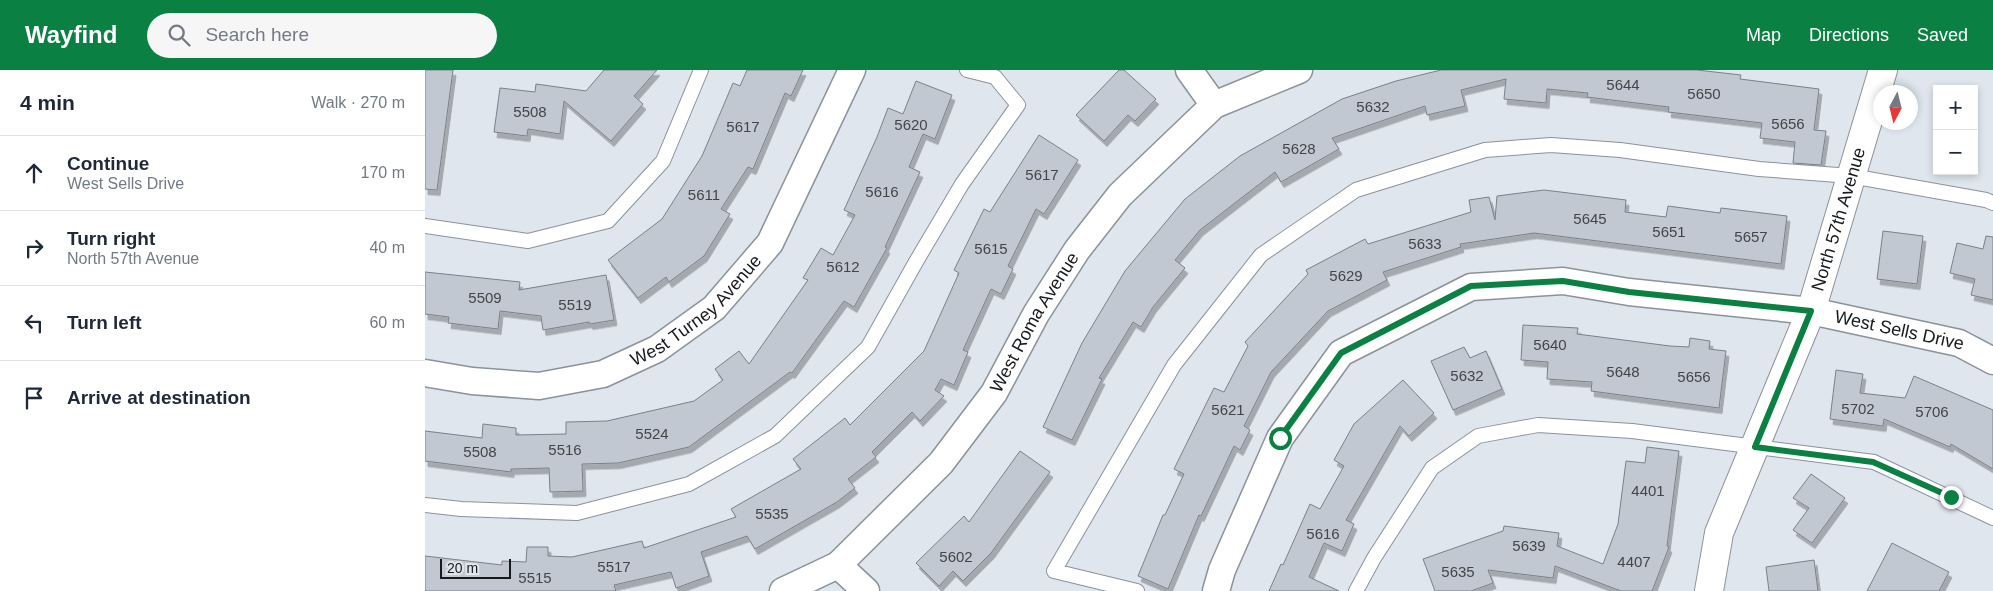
<!DOCTYPE html>
<html lang="en">
<head>
<meta charset="utf-8">
<style>
  :root { --surface:#fff; --page:#f6f6f7; --text:#1f2937; --muted:#747a83; --line:#e0e1e3; --accent:#0b8043 }
  body { margin:0; font-family:Arial,sans-serif; background:var(--page); color:var(--text) }
  .controls { position:absolute; right:15px; top:15px; display:grid; overflow:hidden; border-radius:0px; box-shadow:0 2px 8px #0003 }
  .controls button { width:45px; height:45px; display:grid; place-items:center; padding:0; border:0; border-bottom:1px solid var(--line); background:var(--surface); color:var(--text); font:25px sans-serif }
  .compass { position:absolute; left:1448px; top:15px; width:45px; height:45px; border-radius:50%; background:var(--surface); box-shadow:0 2px 8px #0003; rotate:187deg }
  .scale { position:absolute; left:15px; bottom:12px; width:71px; box-sizing:border-box; padding-left:5px; border:2px solid #171a1d; border-top:0; font-size:14px; line-height:18px; white-space:nowrap; color:#171a1d; -webkit-text-stroke:4px #dfe6ee; paint-order:stroke }
  .stop { position:absolute; width:15px; height:15px; margin:-11px; border:4px solid #0b8043; border-radius:50%; background:#fff }
  .stop.end { background:#0b8043; border-color:#fff; box-shadow:0 1px 5px #0008 }
  .list { margin:0; padding:0; list-style:none }
  h2 { display:flex; justify-content:space-between; align-items:center; height:65px; margin:0; padding:0 20px; font-size:21px }
  h2 small { font-size:16px; font-weight:400; color:var(--muted) }
  .list li { display:grid; grid-template-columns:32px 1fr auto; gap:15px; align-items:center; box-sizing:border-box; height:75px; padding:0 20px; border-top:1px solid var(--line) }
  .list b { display:block; font-size:19px; white-space:nowrap }
  .list p { margin:0; font-size:16px; white-space:nowrap; color:var(--muted) }
  .list em { font-size:16px; font-style:normal; color:var(--muted) }
  .icon { flex:none; width:28px; height:28px; fill:none; stroke:currentColor; stroke-width:2; stroke-linecap:round; stroke-linejoin:round }
  .map { position:relative; flex:none; width:1568px; height:521px; overflow:hidden }
  header { display:flex; align-items:center; gap:30px; box-sizing:border-box; height:70px; padding:0 25px; background:var(--accent); color:#fff }
  header strong { font-size:24px }
  nav { display:flex; gap:28px; margin-inline-start:auto; font-size:18px }
  .search { width:350px; height:45px; background:var(--page); display:flex; align-items:center; gap:12px; box-sizing:border-box; padding:0 18px; border-radius:28px; color:var(--muted); font-size:19px }
  main { display:flex }
  aside { flex:1; background:var(--surface) }
  .map>svg:first-child { display:block }
</style>
</head>
<body>
<header>
<strong>Wayfind</strong>
<div class="search"><svg class="icon" aria-label="search" viewBox="0 0 24 24"><circle cx="10" cy="10" r="6"/><path d="M15 15l6 6"/></svg>Search here</div>
<nav><a>Map</a><a>Directions</a><a>Saved</a></nav>
</header>
<main>
<aside>
<h2>4 min<small>Walk · 270 m</small></h2>
<ul class="list">
<li><svg class="icon" aria-label="ahead" viewBox="0 0 24 24"><path d="M12 20V5M6 11l6-6 6 6"/></svg><div><b>Continue</b><p>West Sells Drive</p></div><em>170 m</em></li>
<li><svg class="icon" aria-label="right" viewBox="0 0 24 24"><path d="M7 20v-9h11M14 6l5 5-5 5"/></svg><div><b>Turn right</b><p>North 57th Avenue</p></div><em>40 m</em></li>
<li><svg class="icon" aria-label="left" viewBox="0 0 24 24"><path d="M17 20v-9H6M10 6l-5 5 5 5"/></svg><div><b>Turn left</b></div><em>60 m</em></li>
<li><svg class="icon" aria-label="arrive" viewBox="0 0 24 24"><path d="M6 21V4h12l-3 4 3 4H6"/></svg><div><b>Arrive at destination</b></div></li>
</ul>
</aside>
<div class="map">
<svg width="1568" height="521" viewBox="0 0 1568 521">
  <defs>
    <filter id="shadow"><feDropShadow dx="3" dy="5.5" stdDeviation="0" flood-color="#0004"/></filter>
  </defs>
  <rect width="100%" height="100%" fill="#dfe6ee"/>
  <path fill="#c2c8d1" stroke="#7a8188" filter="url(#shadow)" d="M0,0H28L12,120L0,119Z
    M179,0H232L209,26L218,34L186,71L139,31L135,64L103,59L102,66L69,62L75,18L110,22L111,14L161,21Z
    M322,0H378L366,26L360,23L328,99L323,97L296,139L305,144L279,186L244,212L241,207L213,228L183,190L237,149L277,86L308,13L315,16Z
    M694,0H699L731,29L710,51L703,45L679,71L651,45Z
    M1016,0H1272L1316,5L1315,9L1394,19L1389,60L1401,61L1396,95L1368,93L1370,72L1335,68L1337,53L1243,42L1244,37L1162,27L1163,23L1122,19L1121,33L1079,29L1081,9L1036,20L1040,36L1002,45L1000,36L907,68L914,79L856,112L850,102L775,160L750,190L760,198L728,237L716,257L708,252L674,308L677,309L647,370L618,357L657,273L700,201L760,129L815,86L917,29L971,11Z
    M491,11L527,25L510,69L498,64L484,97L495,102L460,177L462,178L429,237L419,231L367,303L365,302L264,377L193,393L157,394L158,421L125,422L124,398L86,399V402L0,391V361L57,368L58,354L91,358V365L141,364V352L182,351L269,331L298,310L290,299L314,281L324,294L383,210L378,208L396,178L408,185L430,145L419,140L452,67L463,38L478,44Z
    M614,65L653,90L619,144L611,139L583,196L588,199L576,224L566,219L538,280L543,282L529,315L516,309L510,320L519,326L495,351L487,342L447,382L451,387L423,409L430,418L412,432L330,479L322,466L276,482L284,506L251,518L246,502L189,515L191,521H0V486L77,495V491L101,492L102,477H123V486L147,487L217,471L219,478L311,447L306,439L376,399L368,389L420,348L425,355L499,281L534,203L529,200L559,139L565,142Z
    M1119,120L1201,130L1200,142L1241,147L1243,136L1295,143L1296,138L1362,146L1356,194L1109,163L1035,174L1036,177L958,202L962,210L903,241L846,302L819,356L825,360L815,380L809,376L776,446L774,445L743,519L713,506L738,445H740L759,404L749,399L789,318L799,322L823,276L820,272L883,204L881,200L940,169L943,174L1046,142L1044,130L1064,127L1070,150L1072,126Z
    M1458,161L1498,166L1492,214L1452,209Z
    M1561,166L1568,167V230L1546,225L1550,209L1525,203L1532,173L1558,179Z
    M0,202L95,212L94,220L181,205L189,250L165,254L164,252L118,260L116,246L75,241L73,259L23,253L24,247L0,244Z
    M1098,255L1153,258L1152,264L1245,276L1264,277L1265,268L1285,271L1284,279L1301,281L1294,338L1166,321L1167,312L1122,309L1123,292L1096,290Z
    M1039,277L1045,288L1061,281L1077,319L1028,340L1006,291Z
    M1411,300L1438,304L1435,323L1480,328L1489,306L1568,340V399L1526,374L1525,377L1459,349L1458,356L1405,349Z
    M978,310L1009,343L984,366L975,356L921,450L929,454L917,481L899,473L884,507L914,521H844L856,494L858,495L885,434L895,439L919,396L909,390L929,354Z
    M1222,377L1254,381L1242,476L1244,477L1227,521H1196L1130,496L1128,508L1063,500L1068,513L1046,521H1010L998,489L1078,461L1079,456L1134,463L1132,476L1178,494L1193,454L1201,391L1220,393Z
    M595,381L625,402L566,483L538,511L528,501L514,516L491,493L539,446L544,452Z
    M1386,404L1420,428L1387,473L1368,460L1384,438L1368,428Z
    M1467,473L1524,502L1514,521H1442Z
    M1389,490L1393,521H1344L1341,497Z"/>
  <g fill="none" stroke-linecap="round" stroke-linejoin="round">
    <g stroke="#8c929a" stroke-width="16">
      <path id="service" d="M0,156L103,171L183,151L238,91L276,0
        M0,435L36,439L152,443L264,414L350,366L443,277L492,190L537,114L593,35L570,7L542,0
        M712,521L629,501L749,295L836,185L931,120L1060,80L1126,75L1195,80L1334,99L1426,106L1561,130L1568,133
        M931,521L949,488L1007,398L1053,366L1113,355L1207,361L1449,392L1568,448"/>
    </g>
    <g stroke="#8c929a" stroke-width="29">
      <g id="minor">
        <path d="M764,0L789,35"/>
        <path id="s1" d="M0,303L47,311L114,316L178,304L232,279L289,238L345,173L427,0"/>
        <path d="M413,495L441,521"/>
        <path id="s2" d="M358,521L413,495L516,393L569,323L611,244L652,180L695,125L789,35L874,0"/>
        <path id="s3" d="M791,521L797,500L855,368L916,283L1046,217L1138,211L1204,222L1386,241L1534,273L1568,291"/>
      </g>
    </g>
    <g stroke="#8c929a" stroke-width="30">
      <g id="tertiary">
        <path id="s4" d="M1284,521L1294,463L1386,241L1458,0"/>
      </g>
    </g>
    <use href="#service" stroke="#fff" stroke-width="14"/>
    <use href="#minor" stroke="#fff" stroke-width="26"/>
    <use href="#tertiary" stroke="#fff" stroke-width="28"/>
  </g>
  <g fill="none" stroke-linecap="round" stroke-linejoin="round">
    <path stroke="#0b8043" stroke-width="6" d="M855,368L916,283L1046,216L1138,211L1204,222L1386,241L1330,377L1448,392L1526,427"/>
  </g>
  <g text-anchor="middle" dominant-baseline="central" stroke-width="5" stroke-linejoin="round" paint-order="stroke">
    <g font-size="15" fill="#42464a">
      <text x="1198" y="14">5644</text>
      <text x="1279" y="23">5650</text>
      <text x="948" y="36">5632</text>
      <text x="105" y="41">5508</text>
      <text x="1363" y="53">5656</text>
      <text x="486" y="54">5620</text>
      <text x="318" y="56">5617</text>
      <text x="874" y="78">5628</text>
      <text x="617" y="104">5617</text>
      <text x="457" y="121">5616</text>
      <text x="279" y="124">5611</text>
      <text x="1165" y="148">5645</text>
      <text x="1244" y="161">5651</text>
      <text x="1326" y="166">5657</text>
      <text x="1000" y="173">5633</text>
      <text x="566" y="178">5615</text>
      <text x="418" y="196">5612</text>
      <text x="921" y="205">5629</text>
      <text x="60" y="227">5509</text>
      <text x="150" y="234">5519</text>
      <text x="1125" y="274">5640</text>
      <text x="1198" y="301">5648</text>
      <text x="1042" y="305">5632</text>
      <text x="1269" y="306">5656</text>
      <text x="1433" y="338">5702</text>
      <text x="803" y="339">5621</text>
      <text x="1507" y="341">5706</text>
      <text x="227" y="363">5524</text>
      <text x="140" y="379">5516</text>
      <text x="55" y="381">5508</text>
      <text x="1223" y="420">4401</text>
      <text x="347" y="443">5535</text>
      <text x="898" y="463">5616</text>
      <text x="1104" y="475">5639</text>
      <text x="531" y="486">5602</text>
      <text x="1209" y="491">4407</text>
      <text x="189" y="496">5517</text>
      <text x="1033" y="501">5635</text>
      <text x="110" y="507">5515</text>
    </g>
    <g font-size="18" fill="#171a1d" stroke="#dfe6ee">
      <text stroke="none"><textPath href="#s4" startOffset="395">North 57th Avenue</textPath></text>
      <text stroke="none"><textPath href="#s1" startOffset="294">West Turney Avenue</textPath></text>
      <text stroke="none"><textPath href="#s2" startOffset="375">West Roma Avenue</textPath></text>
      <text stroke="none"><textPath href="#s3" startOffset="849">West Sells Drive</textPath></text>
    </g>
  </g>
</svg>
<div class="controls">
<button>+</button>
<button>−</button>
</div>
<svg class="compass" viewBox="-18 -18 36 36"><path d="M0-13l5 13h-10z" fill="#e53935"/><path d="M0 13l5-13h-10z" fill="#747a83"/></svg>
<div class="scale">20 m</div>
<div class="stop" style="left:855px;top:368px"></div>
<div class="stop end" style="left:1526px;top:427px"></div>
</div>
</main>
</body>
</html>
